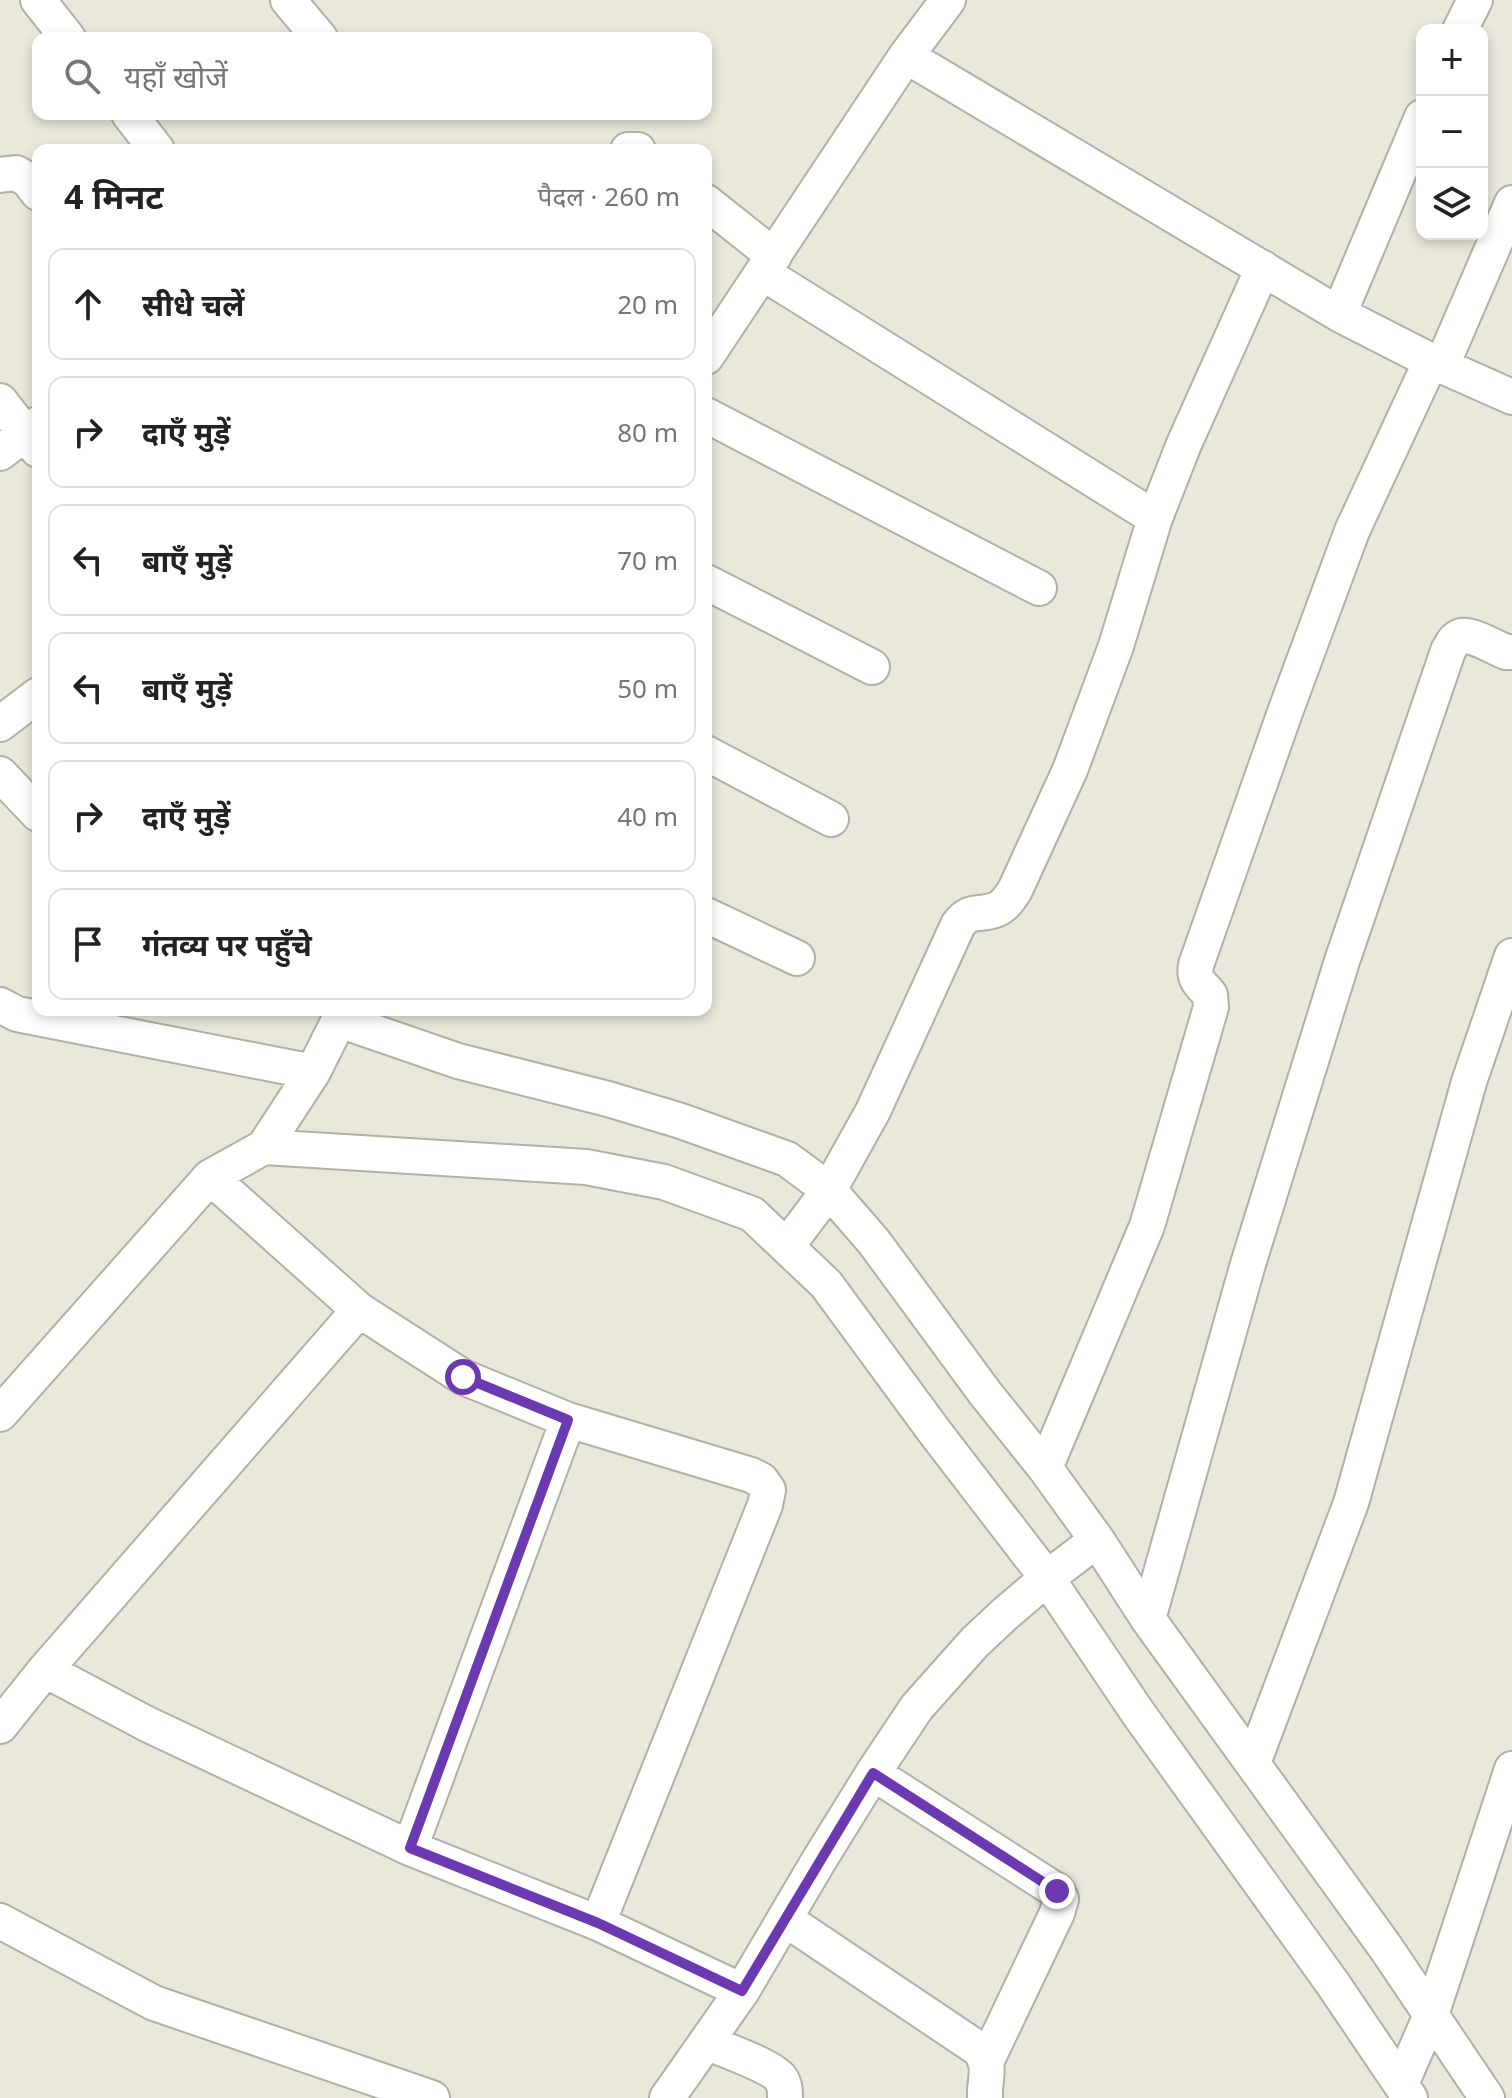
<!DOCTYPE html>
<html lang="hi">
<head>
<meta charset="utf-8">
<style>
  :root { --surface:#fff; --page:#f2f2f2; --text:#222; --muted:#767676; --line:#e0e0e0 }
  body { margin:0; font-family:"Noto Sans","Noto Sans Devanagari",sans-serif; background:var(--page); color:var(--text) }
  .controls { position:absolute; right:24px; top:24px; display:grid; overflow:hidden; border-radius:16px; box-shadow:0 4px 12px #0003 }
  .controls button { width:72px; height:72px; display:grid; place-items:center; padding:0; border:0; border-bottom:2px solid var(--line); background:var(--surface); color:var(--text); font:40px sans-serif }
  .stop { position:absolute; width:24px; height:24px; margin:-18px; border:6px solid #6b39b0; border-radius:50%; background:#fff }
  .stop.end { background:#6b39b0; border-color:#fff; box-shadow:0 2px 8px #0008 }
  .list { margin:0; padding:0; list-style:none }
  h2 { display:flex; justify-content:space-between; align-items:center; height:104px; margin:0; padding:0 32px; font-size:34px }
  h2 small { font-size:26px; font-weight:400; color:var(--muted) }
  .list li { display:grid; grid-template-columns:52px 1fr auto; gap:24px; align-items:center; box-sizing:border-box; height:112px; margin:0 16px 16px; padding:0 16px; border:2px solid var(--line); border-radius:16px }
  .list b { display:block; font-size:30px; white-space:nowrap }
  .list em { font-size:26px; font-style:normal; color:var(--muted) }
  .icon { flex:none; width:44px; height:44px; fill:none; stroke:currentColor; stroke-width:2; stroke-linecap:round; stroke-linejoin:round }
  .map { position:relative; flex:none; width:1512px; height:2098px; overflow:hidden }
  .search { position:absolute; background:var(--surface); box-shadow:0 4px 12px #0003; left:32px; top:32px; width:680px; height:88px; display:flex; align-items:center; gap:20px; box-sizing:border-box; padding:0 28px; border-radius:16px; color:var(--muted); font-size:30px }
  .panel { position:absolute; background:var(--surface); box-shadow:0 4px 12px #0003; left:32px; top:144px; width:680px; height:872px; border-radius:16px }
  .map>svg:first-child { display:block }
</style>
</head>
<body>
<div class="map">
<svg width="1512" height="2098" viewBox="0 0 1512 2098">
  <rect width="100%" height="100%" fill="#eae8dc"/>
  <g fill="none" stroke-linecap="round" stroke-linejoin="round">
    <g stroke="#b2b1a5" stroke-width="38">
      <path id="street" d="M38,0L68,38
        M288,0L320,38
        M1460,30L1475,0
        M906,56L1339,314L1431,361L1512,397
        M129,114L157,150
        M628,150H638
        M0,175L16,173L28,180L38,193
        M706,202L774,256
        M763,273L1155,518
        M1339,314L1422,117
        M706,357L906,56L948,0
        M1442,365L1512,203
        M0,401L38,450
        M706,415L1039,588
        M0,453L38,424
        M706,582L872,667
        M0,724L38,695
        M706,753L831,819
        M0,774L38,814
        M706,915L797,958
        M0,1005L17,1014L313,1072
        M339,1020L458,1061L608,1099L681,1121L787,1159L829,1190L874,1242L985,1393L1045,1468L1097,1540L1148,1619L1386,1948L1487,2098
        M264,1147L586,1167L664,1182L752,1214L826,1284L934,1431L1047,1578L1138,1713L1333,1984L1410,2098
        M210,1177L359,1310
        M787,1246L829,1190L873,1111L958,925C970,908 979,916 995,910C1004,907 1010,898 1015,890L1070,770L1116,646L1155,518L1184,444L1263,268
        M0,1414L210,1177L264,1147L313,1072L344,1010
        M1045,1468L1147,1226L1211,1007L1210,995C1201,984 1193,980 1196,965L1284,715L1352,531L1431,361
        M1148,1619L1248,1264L1342,961L1448,651C1451,646 1454,638 1461,636C1470,633 1496,648 1506,652H1512
        M45,1670L147,1724L410,1848L598,1923L742,1991
        M0,1726L45,1670L359,1310L463,1377L568,1420L751,1475L761,1480L768,1490L765,1505L598,1923
        M1253,1763L1351,1503L1469,1082L1512,956
        M873,1773L1057,1891L1061,1899L1057,1913L987,2060
        M410,1848L568,1420
        M785,1919L980,2050C992,2069 984,2078 985,2098
        M0,1921L154,2003L432,2098
        M706,2042C722,2049 772,2066 781,2079C785,2085 785,2091 785,2098
        M1401,2084L1431,2015L1512,1769
        M667,2098L742,1991L818,1862L873,1773L917,1707L975,1642L1005,1614L1047,1578L1097,1540"/>
    </g>
    <use href="#street" stroke="#fff" stroke-width="34"/>
  </g>
  <g fill="none" stroke-linecap="round" stroke-linejoin="round">
    <path stroke="#6b39b0" stroke-width="10" d="M463,1377L568,1420L410,1848L598,1923L742,1991L873,1773L1057,1891"/>
  </g>
</svg>
<div class="controls">
<button>+</button>
<button>−</button>
<button><svg class="icon" aria-label="layers" viewBox="0 0 24 24"><path d="M12 4l9 5-9 5-9-5zM3 14l9 5 9-5"/></svg></button>
</div>
<div class="stop" style="left:463px;top:1377px"></div>
<div class="stop end" style="left:1057px;top:1891px"></div>
<div class="search"><svg class="icon" aria-label="search" viewBox="0 0 24 24"><circle cx="10" cy="10" r="6"/><path d="M15 15l6 6"/></svg>यहाँ खोजें</div>
<section class="panel">
<h2>4 मिनट<small>पैदल · 260 m</small></h2>
<ul class="list">
<li><svg class="icon" aria-label="ahead" viewBox="0 0 24 24"><path d="M12 20V5M6 11l6-6 6 6"/></svg><div><b>सीधे चलें</b></div><em>20 m</em></li>
<li><svg class="icon" aria-label="right" viewBox="0 0 24 24"><path d="M7 20v-9h11M14 6l5 5-5 5"/></svg><div><b>दाएँ मुड़ें</b></div><em>80 m</em></li>
<li><svg class="icon" aria-label="left" viewBox="0 0 24 24"><path d="M17 20v-9H6M10 6l-5 5 5 5"/></svg><div><b>बाएँ मुड़ें</b></div><em>70 m</em></li>
<li><svg class="icon" aria-label="left" viewBox="0 0 24 24"><path d="M17 20v-9H6M10 6l-5 5 5 5"/></svg><div><b>बाएँ मुड़ें</b></div><em>50 m</em></li>
<li><svg class="icon" aria-label="right" viewBox="0 0 24 24"><path d="M7 20v-9h11M14 6l5 5-5 5"/></svg><div><b>दाएँ मुड़ें</b></div><em>40 m</em></li>
<li><svg class="icon" aria-label="arrive" viewBox="0 0 24 24"><path d="M6 21V4h12l-3 4 3 4H6"/></svg><div><b>गंतव्य पर पहुँचे</b></div></li>
</ul>
</section>
</div>
</body>
</html>
